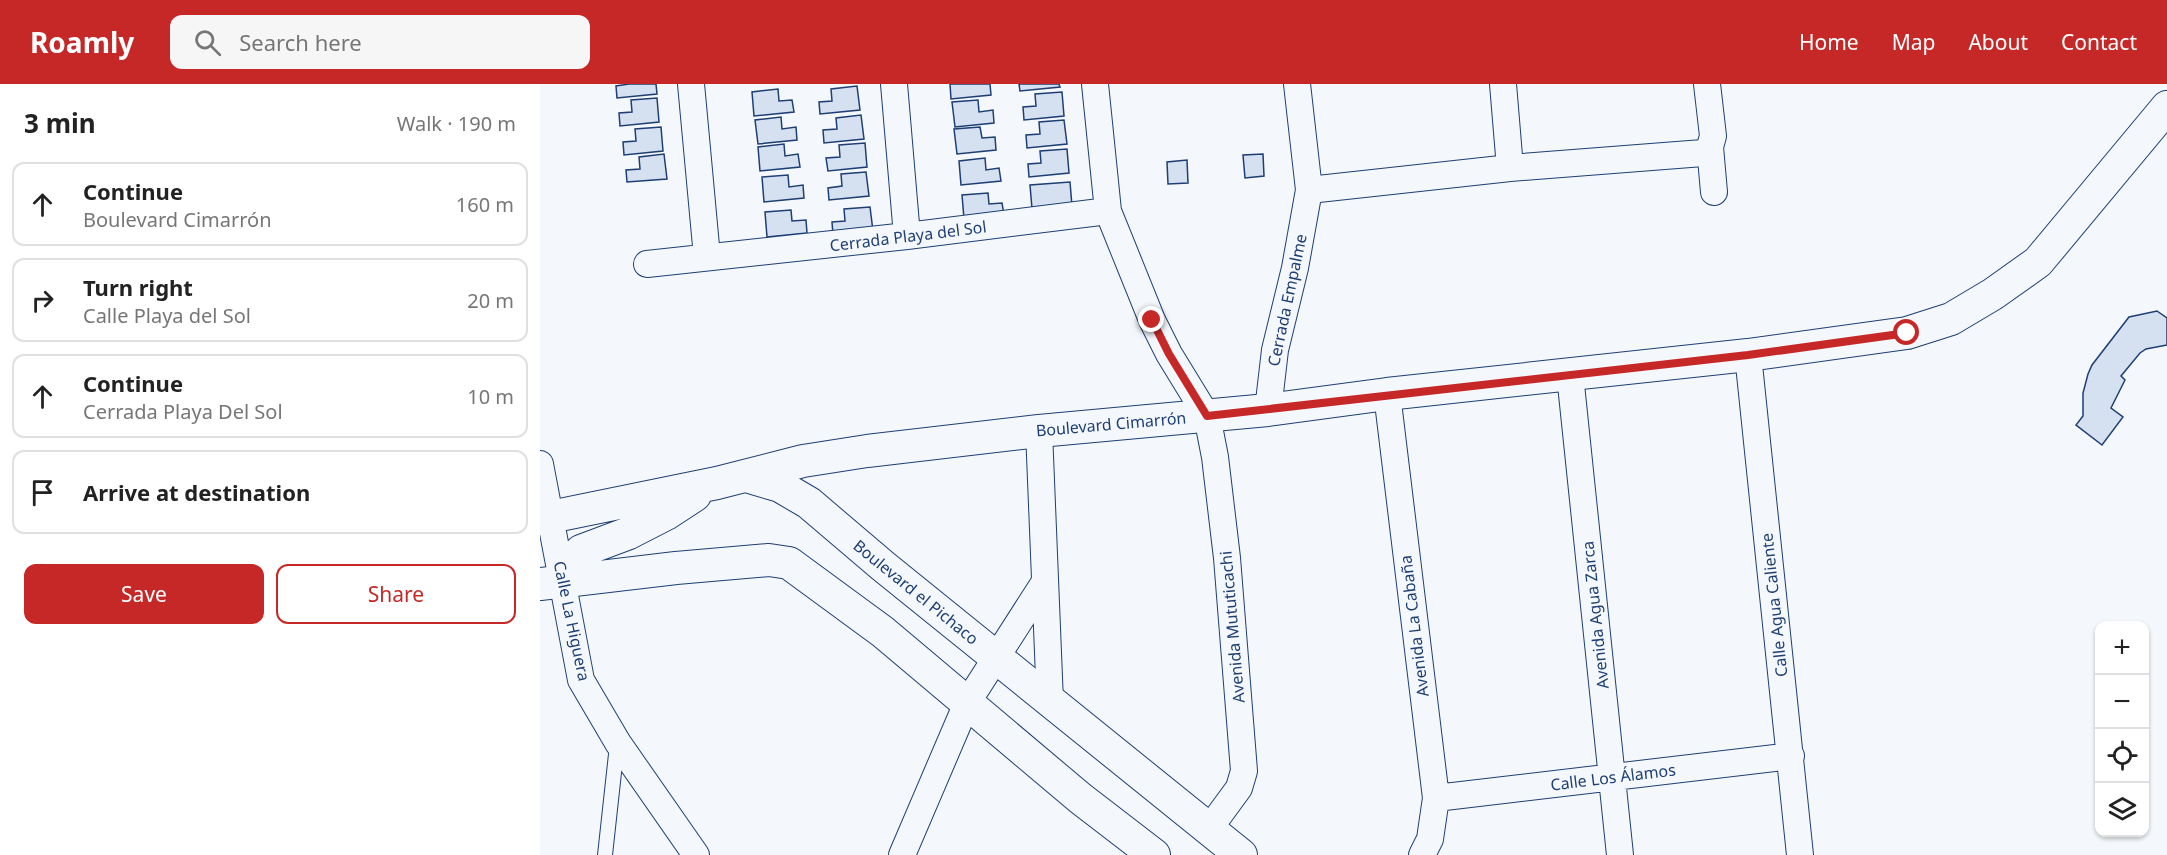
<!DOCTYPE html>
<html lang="en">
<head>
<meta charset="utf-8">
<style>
  :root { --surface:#fff; --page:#f6f6f6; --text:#222; --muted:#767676; --line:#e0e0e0; --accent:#c62828 }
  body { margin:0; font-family:"Noto Sans",sans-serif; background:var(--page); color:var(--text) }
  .controls { position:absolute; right:18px; bottom:18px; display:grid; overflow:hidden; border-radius:12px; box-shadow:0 2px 4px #0004 }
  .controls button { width:54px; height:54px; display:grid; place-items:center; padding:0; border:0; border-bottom:2px solid var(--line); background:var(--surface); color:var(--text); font:30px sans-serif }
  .stop { position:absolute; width:18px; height:18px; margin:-14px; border:4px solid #c62828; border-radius:50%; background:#fff }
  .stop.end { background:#c62828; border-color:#fff; box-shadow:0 2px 6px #0008 }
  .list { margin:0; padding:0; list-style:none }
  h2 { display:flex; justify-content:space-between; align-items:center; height:78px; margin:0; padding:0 24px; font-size:26px }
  h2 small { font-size:20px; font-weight:400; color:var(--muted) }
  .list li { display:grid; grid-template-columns:39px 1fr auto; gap:18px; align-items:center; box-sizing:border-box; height:84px; margin:0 12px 12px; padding:0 12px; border:2px solid var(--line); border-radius:12px }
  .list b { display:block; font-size:22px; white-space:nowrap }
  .list p { margin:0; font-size:20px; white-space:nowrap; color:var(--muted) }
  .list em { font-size:20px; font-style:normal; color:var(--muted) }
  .actions { display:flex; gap:12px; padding:18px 24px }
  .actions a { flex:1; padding:14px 0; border:2px solid var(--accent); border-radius:12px; text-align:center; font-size:21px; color:var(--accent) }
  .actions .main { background:var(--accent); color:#fff }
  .icon { flex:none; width:33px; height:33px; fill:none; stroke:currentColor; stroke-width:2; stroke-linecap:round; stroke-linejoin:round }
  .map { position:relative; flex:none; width:1627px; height:771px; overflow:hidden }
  header { display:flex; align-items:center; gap:36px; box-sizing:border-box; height:84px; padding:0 30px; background:var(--accent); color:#fff }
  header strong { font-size:28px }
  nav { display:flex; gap:33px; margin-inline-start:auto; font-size:21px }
  .search { width:420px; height:54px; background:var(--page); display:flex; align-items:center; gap:15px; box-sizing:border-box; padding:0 21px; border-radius:12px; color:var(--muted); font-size:22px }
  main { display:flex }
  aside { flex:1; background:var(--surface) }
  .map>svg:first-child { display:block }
</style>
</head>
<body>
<header>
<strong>Roamly</strong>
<div class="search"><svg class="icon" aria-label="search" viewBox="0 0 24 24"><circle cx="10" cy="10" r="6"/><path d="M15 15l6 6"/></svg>Search here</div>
<nav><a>Home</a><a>Map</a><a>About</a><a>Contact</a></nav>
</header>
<main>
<aside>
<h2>3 min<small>Walk · 190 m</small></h2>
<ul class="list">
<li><svg class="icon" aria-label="ahead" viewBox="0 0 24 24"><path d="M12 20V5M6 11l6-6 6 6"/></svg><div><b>Continue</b><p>Boulevard Cimarrón</p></div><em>160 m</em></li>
<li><svg class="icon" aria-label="right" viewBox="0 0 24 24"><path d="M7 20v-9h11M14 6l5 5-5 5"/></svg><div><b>Turn right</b><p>Calle Playa del Sol</p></div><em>20 m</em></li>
<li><svg class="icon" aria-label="ahead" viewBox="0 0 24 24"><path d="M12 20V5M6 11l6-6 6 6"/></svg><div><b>Continue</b><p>Cerrada Playa Del Sol</p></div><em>10 m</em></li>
<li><svg class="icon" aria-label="arrive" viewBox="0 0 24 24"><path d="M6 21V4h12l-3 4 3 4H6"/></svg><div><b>Arrive at destination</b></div></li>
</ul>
<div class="actions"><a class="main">Save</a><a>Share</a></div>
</aside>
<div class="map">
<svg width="1627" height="771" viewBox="0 0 1627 771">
  <rect width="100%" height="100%" fill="#f4f7fb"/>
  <path fill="#d5e0f0" stroke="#1d3f73" stroke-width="1.5" d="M89,0H116L117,10L77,14L76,2Z
    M410,0H450L451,11L411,15Z
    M479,0H519L520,3L480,7Z
    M317,2L320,26L280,30L279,18L292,17L291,5Z
    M238,5L239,17L252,16L254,28L214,32L212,8Z
    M522,8L524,32L484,36L483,23L496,22L495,10Z
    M117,14L119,38L80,42L79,29L92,28L91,16Z
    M438,16L439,28L453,26L454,39L415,43L412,18Z
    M321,31L324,55L284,59L283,46L297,45L296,34Z
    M241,33L242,45L256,43L257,56L218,60L215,36Z
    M524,36L527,60L487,64L486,51L500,50L499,38Z
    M121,43L123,67L84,71L83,58L96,57L95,45Z
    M440,43L442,54L455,53L456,66L417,70L414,45Z
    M325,59L327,83L288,87L286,74L300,73L299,61Z
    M244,60L245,72L258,70L260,83L220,87L218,63Z
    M527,65L529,89L489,93L488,80L501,79L500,67Z
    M124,70L127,95L87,98L86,86L100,85L99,73Z
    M723,70L724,92L705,94L703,71Z
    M445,74L446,86L459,84L461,97L421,101L419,77Z
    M647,76L648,99L628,100L627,78Z
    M326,88L329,112L289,116L288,104L302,102L301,90Z
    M248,91L249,103L263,101L264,114L224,118L222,93Z
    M530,98L532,122L492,125L490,101Z
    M448,109L449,120L462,119L464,131L424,135L422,111Z
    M330,123L333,147L293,151L292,138L305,137L304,125Z
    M251,126L252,137L266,136L267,149L227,153L225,128Z
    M1617,227L1627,234V261L1606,265L1600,269L1581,292L1585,296L1571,324L1583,333L1562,361L1536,341L1543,332V309L1548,290L1552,281L1589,233Z"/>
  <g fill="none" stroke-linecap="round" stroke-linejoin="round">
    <g stroke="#1d3f73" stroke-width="16">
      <path id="service" d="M65,771L77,661"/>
    </g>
    <g stroke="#1d3f73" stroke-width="28">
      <path id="minor" d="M151,0L167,173
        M354,0L367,152
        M555,0L568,127L612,236L629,270L667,332L675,373L687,474L704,687L699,704L669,745
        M963,0L970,84
        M1167,0L1173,52L1170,63L1174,108
        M769,106L970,84L1163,69L1170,63
        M107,180L367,152L568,127
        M1208,271L1260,771
        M1030,291L1080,771
        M847,310L896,714L890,755L882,771
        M728,326L735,266L755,184L769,106L757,0
        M499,347L510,618
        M0,380L41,596L78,659L156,771
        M896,714L1251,672
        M362,771L427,619L504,499"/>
    </g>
    <g stroke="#1d3f73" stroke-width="34">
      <path id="tertiary" d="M206,392L240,402L269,419L343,482L701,771
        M0,435L177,399L263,377L327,367L499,347L728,326L847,310L1208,271L1367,249L1411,235L1453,210L1498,178L1627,23
        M22,497L29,478L41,467L89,449L126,430L155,411
        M0,500L136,484L229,476L249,479L343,548L540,714L614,771"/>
    </g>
    <use href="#service" stroke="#f4f7fb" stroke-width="14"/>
    <use href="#minor" stroke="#f4f7fb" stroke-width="26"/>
    <use href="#tertiary" stroke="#f4f7fb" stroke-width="32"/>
  </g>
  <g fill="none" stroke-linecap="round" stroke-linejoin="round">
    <path stroke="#c62828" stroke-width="8" d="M612,236L629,270L667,332L1208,271L1367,249"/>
  </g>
  <g text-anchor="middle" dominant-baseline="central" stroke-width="4.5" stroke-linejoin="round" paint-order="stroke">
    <g font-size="16" fill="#1d3f73" stroke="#f4f7fb">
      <text transform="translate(368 152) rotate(-7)">Cerrada Playa del Sol</text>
      <text transform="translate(747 216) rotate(-78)">Cerrada Empalme</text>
      <text transform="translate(571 340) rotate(-5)">Boulevard Cimarrón</text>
      <text transform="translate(376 508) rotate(39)">Boulevard el Pichaco</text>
      <text transform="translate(1234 521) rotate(-96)">Calle Agua Caliente</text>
      <text transform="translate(1055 531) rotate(-96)">Avenida Agua Zarca</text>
      <text transform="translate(32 537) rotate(78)">Calle La Higuera</text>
      <text transform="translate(874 542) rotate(-97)">Avenida La Cabaña</text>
      <text transform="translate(692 543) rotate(-95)">Avenida Mututicachi</text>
      <text transform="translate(1073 693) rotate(-7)">Calle Los Álamos</text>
    </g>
  </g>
</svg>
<div class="controls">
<button>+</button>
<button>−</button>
<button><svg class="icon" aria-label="locate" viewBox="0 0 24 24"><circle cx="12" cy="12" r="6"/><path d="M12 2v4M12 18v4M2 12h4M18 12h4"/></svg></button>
<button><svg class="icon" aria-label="layers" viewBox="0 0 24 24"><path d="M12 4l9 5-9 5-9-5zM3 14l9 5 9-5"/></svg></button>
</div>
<div class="stop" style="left:1367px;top:249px"></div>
<div class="stop end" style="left:612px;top:236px"></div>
</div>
</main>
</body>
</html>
